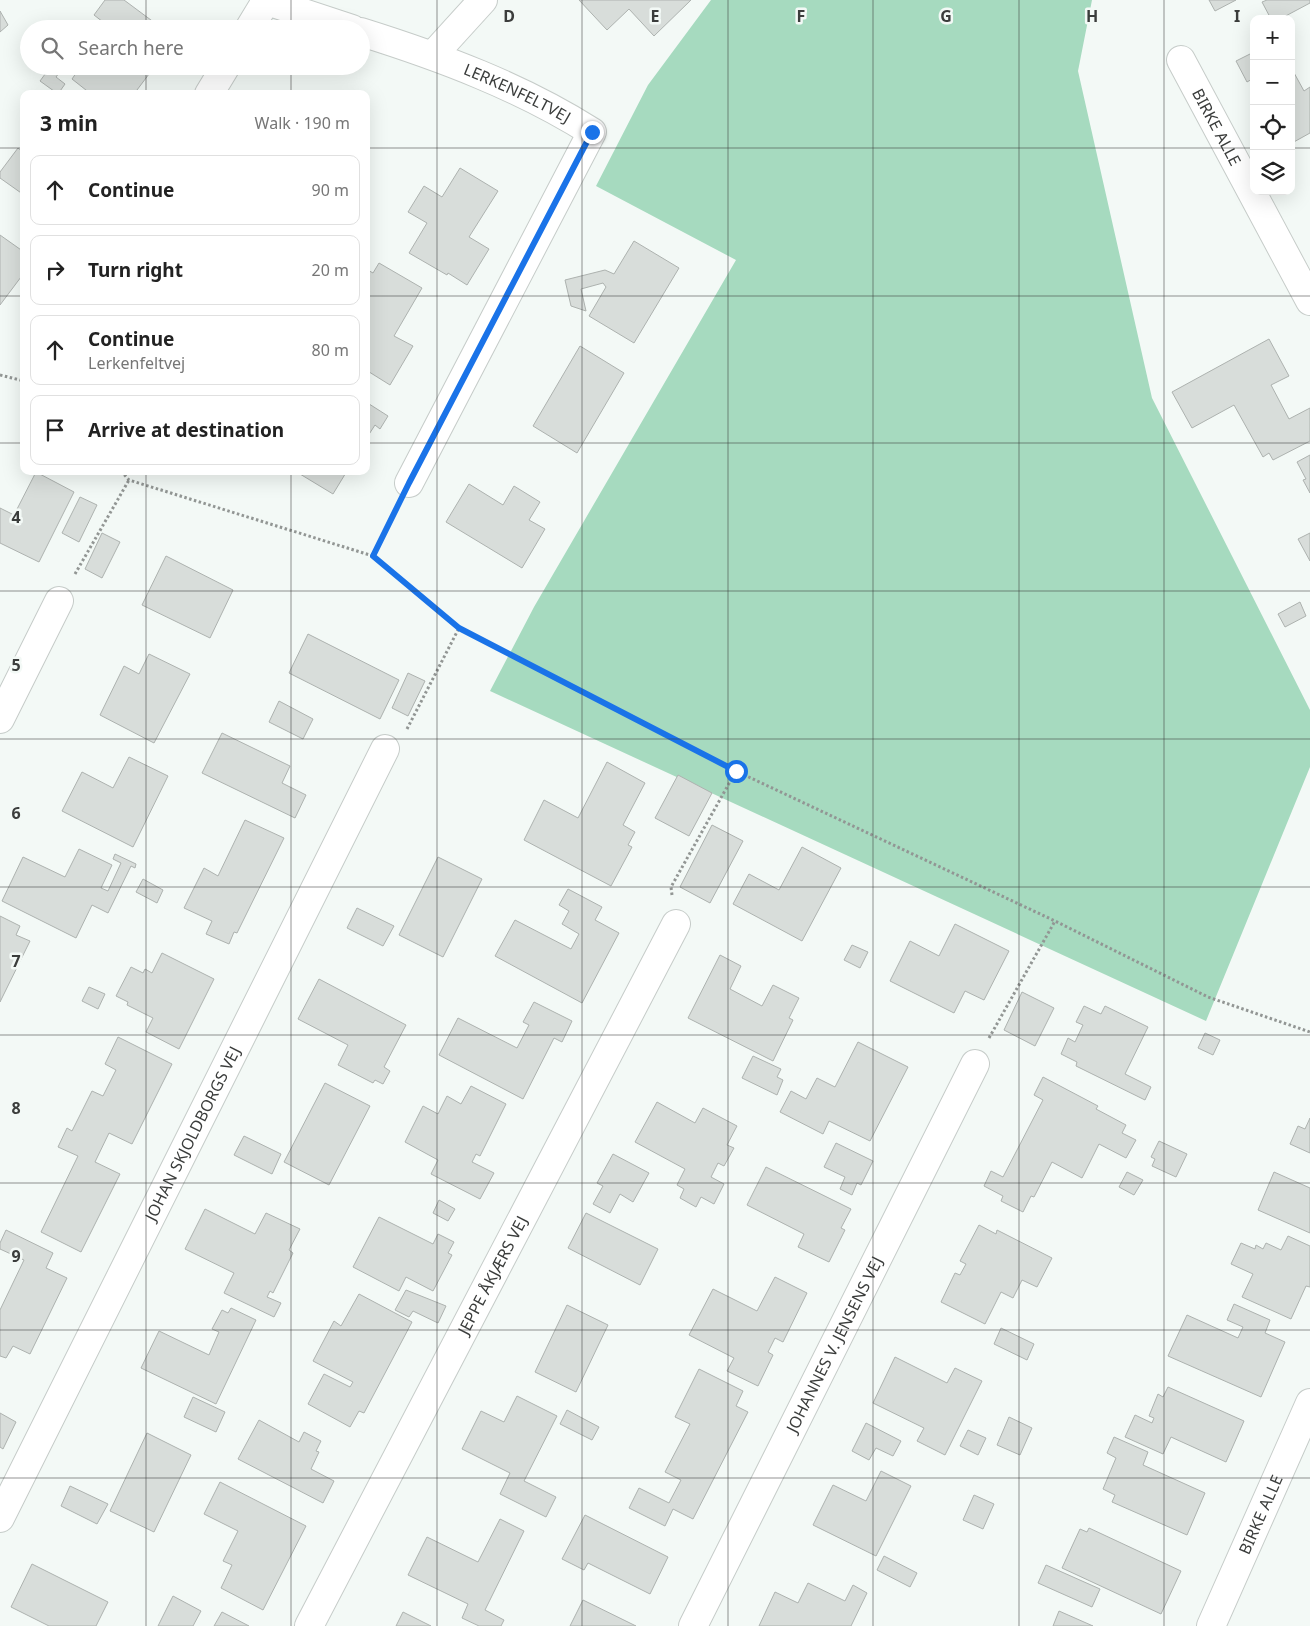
<!DOCTYPE html>
<html lang="en">
<head>
<meta charset="utf-8">
<style>
  :root { --surface:#fff; --page:#f6f6f6; --text:#222; --muted:#767676; --line:#e0e0e0 }
  body { margin:0; font-family:"Noto Sans",sans-serif; background:var(--page); color:var(--text) }
  .controls { position:absolute; right:15px; top:15px; display:grid; overflow:hidden; border-radius:10px; box-shadow:0 5px 20px #0002 }
  .controls button { width:45px; height:45px; display:grid; place-items:center; padding:0; border:0; border-bottom:1px solid var(--line); background:var(--surface); color:var(--text); font:25px sans-serif }
  .stop { position:absolute; width:15px; height:15px; margin:-11px; border:4px solid #1a73e8; border-radius:50%; background:#fff }
  .stop.end { background:#1a73e8; border-color:#fff; box-shadow:0 1px 5px #0008 }
  .list { margin:0; padding:0; list-style:none }
  h2 { display:flex; justify-content:space-between; align-items:center; height:65px; margin:0; padding:0 20px; font-size:21px }
  h2 small { font-size:16px; font-weight:400; color:var(--muted) }
  .list li { display:grid; grid-template-columns:32px 1fr auto; gap:15px; align-items:center; box-sizing:border-box; height:70px; margin:0 10px 10px; padding:0 10px; border:1px solid var(--line); border-radius:10px }
  .list b { display:block; font-size:19px; white-space:nowrap }
  .list p { margin:0; font-size:16px; white-space:nowrap; color:var(--muted) }
  .list em { font-size:16px; font-style:normal; color:var(--muted) }
  .icon { flex:none; width:28px; height:28px; fill:none; stroke:currentColor; stroke-width:2; stroke-linecap:round; stroke-linejoin:round }
  .map { position:relative; flex:none; width:1310px; height:1626px; overflow:hidden }
  .search { position:absolute; background:var(--surface); box-shadow:0 5px 20px #0002; left:20px; top:20px; width:350px; height:55px; display:flex; align-items:center; gap:12px; box-sizing:border-box; padding:0 18px; border-radius:28px; color:var(--muted); font-size:19px }
  .panel { position:absolute; background:var(--surface); box-shadow:0 5px 20px #0002; left:20px; top:90px; width:350px; height:385px; border-radius:10px }
  .map>svg:first-child { display:block }
</style>
</head>
<body>
<div class="map">
<svg width="1310" height="1626" viewBox="0 0 1310 1626">
  <rect width="100%" height="100%" fill="#f3f9f6"/>
  <path fill="#a6dabf" d="M711,0H1092L1078,71L1152,398L1310,710V767L1206,1021L490,691L534,607L736,260L596,186L648,85Z"/>
  <path fill="#d8ddda" stroke="#adb2af" d="M105,0H124L163,29H112L94,15Z
    M579,0H691L654,36L629,9L607,30Z
    M1209,0H1236L1215,11Z
    M1267,0H1310V3L1280,19H1271L1262,2Z
    M0,11L8,25L0,32Z
    M1254,52V78L1247,82L1236,61Z
    M51,66H58L62,69L56,77L65,84L58,94L40,81Z
    M81,66H155L134,94H91L72,79Z
    M1293,71L1304,91L1310,87V133L1292,143L1291,72Z
    M18,148L24,153V195L0,178V172Z
    M460,168L498,191L469,237L489,249L467,285L448,273L447,275L409,253L427,223L408,212L424,186L442,197Z
    M0,235L24,252V273L0,305Z
    M634,241L679,268L634,343L589,316L606,287L603,283L581,289L586,311L571,306L565,280L605,270L614,274Z
    M379,263L422,288L394,336L413,346L390,385L366,370V269L373,273Z
    M1269,339L1289,376L1271,385L1289,419L1310,408V441L1273,460L1269,453L1263,457L1234,405L1192,428L1172,392Z
    M580,346L624,373L577,453L533,426Z
    M366,402L388,416L380,429L375,425L366,439Z
    M1310,455V493L1303,480L1306,479L1297,462Z
    M295,471H347L333,494Z
    M36,472L74,492L39,562L0,543V508L14,515Z
    M469,484L503,505L514,486L540,502L529,520L545,529L522,568L446,522Z
    M80,497L97,505L79,542L62,533Z
    M102,533L120,542L102,578L85,569Z
    M1310,533V561L1298,539Z
    M166,556L233,590L210,638L142,605Z
    M1300,602L1306,616L1285,627L1278,614Z
    M308,634L399,680L380,719L289,673Z
    M149,654L190,674L154,743L100,715L124,666L139,674Z
    M408,673L425,681L408,716L392,708Z
    M279,701L313,719L303,739L269,722Z
    M222,733L290,766L282,783L306,795L295,818L202,773Z
    M129,757L168,776L133,847L62,811L82,772L113,788Z
    M607,762L645,783L623,825L635,832L628,845L632,847L611,886L524,840L544,800L578,818Z
    M678,775L712,793L689,836L655,818Z
    M245,820L284,838L237,933L234,932L229,944L206,934L212,921L184,908L204,868L218,876Z
    M712,825L743,841L710,903L680,887Z
    M802,847L841,868L802,941L733,904L749,874L779,890Z
    M79,849L112,865L101,888L108,891L121,863L113,859L115,854L136,864L135,868L131,866L108,913L92,905L76,938L2,901L23,857L65,877Z
    M438,857L482,879L443,957L399,935Z
    M143,879L163,890L157,903L136,892Z
    M568,889L602,907L595,920L619,933L582,1003L495,956L515,920L571,949L579,934L562,924L569,911L559,905Z
    M357,908L394,926L383,946L347,928Z
    M0,916L20,926L16,935L30,941L0,1002Z
    M955,924L1009,951L984,1000L965,991L954,1013L890,981L910,941L939,956Z
    M852,945L868,952L860,968L844,960Z
    M162,953L214,979L179,1049L146,1032L153,1018L127,1005L128,1002L116,996L131,967L143,973L145,969L152,973Z
    M720,955L741,966L730,989L762,1006L773,985L799,998L789,1018L793,1020L773,1061L688,1018Z
    M319,979L406,1025L384,1067L390,1071L383,1084L375,1080L373,1083L338,1065L348,1045L298,1019Z
    M89,987L105,994L98,1009L82,1001Z
    M1022,992L1054,1008L1035,1046L1004,1030Z
    M534,1002L572,1021L562,1042L554,1038L523,1099L439,1055L458,1018L517,1048L529,1025L523,1022Z
    M1084,1006L1101,1014L1105,1006L1148,1027L1125,1074L1151,1087L1145,1100L1076,1066L1077,1062L1061,1054L1068,1038L1075,1042L1083,1025L1076,1022Z
    M1205,1033L1220,1040L1213,1055L1198,1048Z
    M118,1037L172,1064L132,1144L109,1133L95,1162L120,1174L81,1252L41,1232L78,1156L58,1147L67,1128L72,1131L92,1091L103,1096L116,1070L105,1064Z
    M858,1042L908,1067L870,1141L829,1121L823,1134L780,1112L791,1091L806,1099L817,1078L835,1087Z
    M753,1056L781,1069L777,1077L783,1080L777,1095L742,1078Z
    M1043,1077L1098,1106L1096,1109L1126,1125L1122,1133L1136,1140L1126,1158L1099,1144L1082,1178L1052,1162L1034,1197L1031,1196L1023,1212L1001,1201L1003,1196L984,1186L991,1171L1003,1177L1043,1100L1034,1095Z
    M325,1083L370,1106L329,1185L284,1162Z
    M471,1086L506,1104L480,1156L476,1154L472,1162L494,1173L480,1199L431,1174L438,1160L405,1142L423,1106L438,1114L447,1096L461,1104Z
    M657,1102L695,1123L703,1108L737,1126L727,1145L734,1148L724,1166L718,1163L711,1177L724,1184L714,1204L701,1197L696,1207L680,1198L684,1189L677,1185L685,1169L635,1142Z
    M1310,1118V1153L1290,1144L1298,1126L1305,1129Z
    M244,1136L281,1154L272,1174L234,1155Z
    M1159,1141L1187,1154L1176,1177L1152,1166L1155,1159L1151,1157Z
    M836,1143L873,1161L861,1185L857,1183L852,1195L840,1189L845,1177L824,1167Z
    M613,1154L649,1173L633,1202L620,1194L610,1213L593,1204L603,1186L597,1183Z
    M766,1167L851,1209L841,1228L845,1230L829,1262L798,1247L804,1234L747,1205Z
    M1127,1172L1143,1180L1134,1195L1119,1187Z
    M1274,1172L1310,1188V1233L1258,1210Z
    M439,1200L455,1209L448,1221L433,1213Z
    M205,1209L255,1234L266,1213L300,1229L289,1250L293,1253L273,1293L270,1291L267,1297L281,1303L274,1317L224,1293L234,1273L185,1249Z
    M586,1213L658,1249L640,1285L568,1248Z
    M379,1217L433,1244L438,1234L454,1242L448,1253L452,1255L433,1291L406,1277L399,1291L353,1267Z
    M979,1225L996,1234L997,1230L1052,1258L1037,1287L1022,1280L1013,1298L1001,1292L985,1324L941,1302L955,1273L960,1275L966,1264L960,1261Z
    M6,1230L53,1253L46,1268L67,1278L30,1354L13,1346L6,1358L0,1356V1310L24,1260L0,1249V1243Z
    M1288,1236L1310,1246V1287L1306,1286L1291,1319L1242,1297L1253,1274L1231,1264L1241,1243L1255,1249L1256,1245L1263,1249L1266,1243L1281,1250Z
    M775,1277L807,1293L783,1342L775,1338L768,1352L773,1355L758,1386L727,1371L734,1358L689,1335L713,1289L757,1311Z
    M406,1290L446,1306L438,1323L413,1311L409,1317L395,1310Z
    M359,1294L412,1322L364,1413L359,1411L350,1427L308,1404L324,1374L350,1387L353,1382L313,1361L334,1321L341,1326Z
    M1234,1304L1270,1320L1265,1333L1285,1342L1261,1397L1168,1356L1187,1315L1238,1338L1243,1327L1227,1320Z
    M567,1305L608,1325L576,1392L535,1372Z
    M231,1308L256,1320L216,1404L141,1368L159,1331L209,1355L219,1332L212,1329L222,1310L228,1313Z
    M1001,1328L1034,1344L1027,1360L994,1344Z
    M895,1357L947,1383L955,1368L982,1381L945,1455L917,1441L924,1428L873,1403Z
    M699,1369L743,1391L736,1406L748,1412L693,1519L673,1509L665,1526L629,1508L639,1488L669,1503L681,1480L665,1472L690,1424L675,1417Z
    M1168,1387L1244,1421L1226,1462L1171,1437L1163,1454L1125,1437L1135,1415L1152,1423L1154,1418L1149,1416L1158,1394L1163,1397Z
    M517,1396L557,1416L524,1481L556,1497L546,1517L500,1494L510,1473L462,1449L481,1411L504,1422Z
    M193,1397L225,1412L216,1432L184,1417Z
    M567,1410L599,1427L592,1440L560,1424Z
    M0,1413L16,1422L3,1449L0,1447Z
    M1009,1417L1032,1428L1020,1455L997,1445Z
    M259,1420L299,1442L304,1432L321,1441L316,1451L319,1452L311,1469L334,1481L323,1503L238,1459Z
    M866,1423L901,1441L893,1456L876,1448L869,1460L852,1451Z
    M968,1430L986,1438L978,1455L960,1446Z
    M147,1433L191,1455L154,1532L110,1511Z
    M1114,1437L1148,1452L1143,1465L1205,1493L1187,1535L1112,1502L1115,1495L1103,1489L1116,1458L1107,1453Z
    M881,1471L911,1486L876,1556L813,1525L833,1485L866,1501Z
    M220,1482L306,1526L263,1610L221,1588L232,1565L223,1561L238,1531L204,1514Z
    M70,1486L108,1504L97,1524L61,1506Z
    M974,1495L994,1504L983,1529L963,1520Z
    M585,1515L668,1557L650,1594L588,1563L584,1570L562,1559Z
    M500,1519L524,1531L485,1610L504,1620L501,1626H479L462,1618L468,1604L408,1575L427,1537L478,1562Z
    M1089,1528L1181,1571L1161,1614L1062,1568L1080,1529L1087,1532Z
    M884,1556L917,1573L910,1587L877,1570Z
    M32,1564L108,1602L96,1626H49L11,1607Z
    M1046,1565L1100,1589L1092,1607L1038,1583Z
    M808,1583L845,1601L853,1585L867,1593L851,1626H759L775,1592L798,1603Z
    M173,1596L201,1611L193,1626H158Z
    M583,1600L636,1626H570Z
    M1059,1611L1093,1626H1053Z
    M222,1612L249,1626H214Z
    M403,1612L431,1626H396Z"/>
  <g fill="none" stroke-linecap="round" stroke-linejoin="round">
    <g stroke="#c6ccc9" stroke-width="30">
      <g id="street">
        <path d="M264,0L352,29"/>
        <path d="M249,29L266,1"/>
        <path id="s1" d="M361,32C441,57 521,87 592,132L409,483"/>
        <path d="M433,55L483,0"/>
        <path id="s2" d="M1181,60L1310,301"/>
        <path d="M209,94L226,66"/>
        <path d="M0,719L59,601"/>
        <path id="s3" d="M0,1518L385,749"/>
        <path id="s4" d="M309,1626L676,924"/>
        <path id="s5" d="M693,1626L975,1064"/>
        <path id="s6" d="M1211,1626L1310,1403"/>
      </g>
    </g>
    <path stroke="#929694" stroke-width="3" stroke-dasharray="2.5 2.5" stroke-linecap="butt" d="M0,375L24,381
      M121,471L129,480L373,556L459,628L736,771L1055,921L1208,997L1310,1032
      M373,556L396,509
      M75,574L129,480
      M407,729L459,628
      M672,895L671,887L736,771
      M989,1038L1055,921"/>
    <use href="#street" stroke="#fff" stroke-width="28"/>
  </g>
  <g fill="none" stroke-linecap="round" stroke-linejoin="round">
    <path stroke="#1a73e8" stroke-width="6" d="M592,132L409,483L373,556L459,628L736,771"/>
  </g>
  <path fill="none" stroke="#3b3d3c" stroke-width="1" stroke-opacity="0.55" d="M146,0V29M291,0V29M437,0V1626M582,0V1626M728,0V1626M873,0V1626M1019,0V1626M1164,0V1626M146,66V94M291,66V94M0,148H24M366,148H1254M1291,148H1310M0,296H24M366,296H1310M0,443H24M366,443H1310M146,471V1626M291,471V1626M0,591H1310M0,739H1310M0,887H1310M0,1035H1310M0,1183H1310M0,1330H1310M0,1478H1310"/>
  <g text-anchor="middle" dominant-baseline="central" stroke-width="5" stroke-linejoin="round" paint-order="stroke">
    <g font-size="16" fill="#3b3d3c" stroke="#f3f9f6">
      <text stroke="none"><textPath href="#s1" startOffset="168">LERKENFELTVEJ</textPath></text>
      <text stroke="none"><textPath href="#s2" startOffset="76">BIRKE ALLE</textPath></text>
      <text stroke="none"><textPath href="#s3" startOffset="430">JOHAN SKJOLDBORGS VEJ</textPath></text>
      <text stroke="none"><textPath href="#s4" startOffset="396">JEPPE ÅKJÆRS VEJ</textPath></text>
      <text stroke="none"><textPath href="#s5" startOffset="315">JOHANNES V. JENSENS VEJ</textPath></text>
      <text stroke="none"><textPath href="#s6" startOffset="122">BIRKE ALLE</textPath></text>
    </g>
  </g>
  <g font-size="16" text-anchor="middle" font-weight="bold" fill="#3b3d3c" stroke="#f3f9f6" stroke-width="5" stroke-linejoin="round" paint-order="stroke">
    <text x="509" y="22">D</text>
    <text x="655" y="22">E</text>
    <text x="801" y="22">F</text>
    <text x="946" y="22">G</text>
    <text x="1092" y="22">H</text>
    <text x="1237" y="22">I</text>
    <text x="16" y="523">4</text>
    <text x="16" y="671">5</text>
    <text x="16" y="819">6</text>
    <text x="16" y="967">7</text>
    <text x="16" y="1114">8</text>
    <text x="16" y="1262">9</text>
  </g>
</svg>
<div class="controls">
<button>+</button>
<button>−</button>
<button><svg class="icon" aria-label="locate" viewBox="0 0 24 24"><circle cx="12" cy="12" r="6"/><path d="M12 2v4M12 18v4M2 12h4M18 12h4"/></svg></button>
<button><svg class="icon" aria-label="layers" viewBox="0 0 24 24"><path d="M12 4l9 5-9 5-9-5zM3 14l9 5 9-5"/></svg></button>
</div>
<div class="stop" style="left:736px;top:771px"></div>
<div class="stop end" style="left:592px;top:132px"></div>
<div class="search"><svg class="icon" aria-label="search" viewBox="0 0 24 24"><circle cx="10" cy="10" r="6"/><path d="M15 15l6 6"/></svg>Search here</div>
<section class="panel">
<h2>3 min<small>Walk · 190 m</small></h2>
<ul class="list">
<li><svg class="icon" aria-label="ahead" viewBox="0 0 24 24"><path d="M12 20V5M6 11l6-6 6 6"/></svg><div><b>Continue</b></div><em>90 m</em></li>
<li><svg class="icon" aria-label="right" viewBox="0 0 24 24"><path d="M7 20v-9h11M14 6l5 5-5 5"/></svg><div><b>Turn right</b></div><em>20 m</em></li>
<li><svg class="icon" aria-label="ahead" viewBox="0 0 24 24"><path d="M12 20V5M6 11l6-6 6 6"/></svg><div><b>Continue</b><p>Lerkenfeltvej</p></div><em>80 m</em></li>
<li><svg class="icon" aria-label="arrive" viewBox="0 0 24 24"><path d="M6 21V4h12l-3 4 3 4H6"/></svg><div><b>Arrive at destination</b></div></li>
</ul>
</section>
</div>
</body>
</html>
